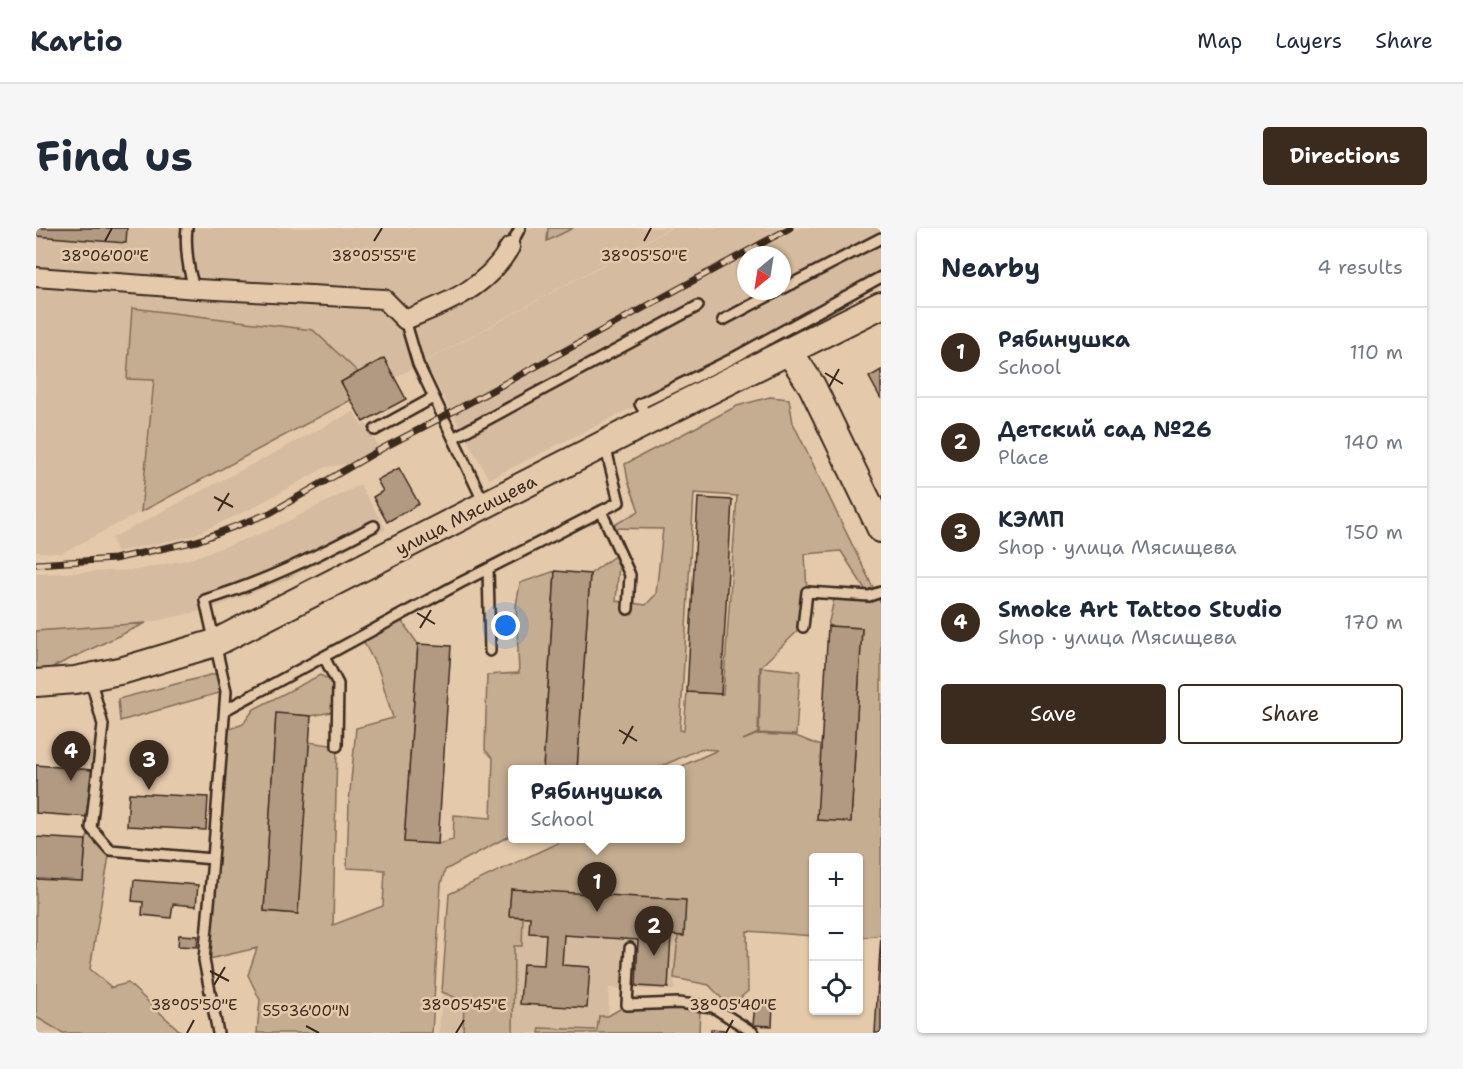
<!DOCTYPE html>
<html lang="en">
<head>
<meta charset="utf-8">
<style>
  :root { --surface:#fff; --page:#f6f6f7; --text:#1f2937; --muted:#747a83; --line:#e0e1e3; --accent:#3b2a1e }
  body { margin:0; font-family:"Shantell Sans",sans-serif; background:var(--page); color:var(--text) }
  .controls { position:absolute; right:18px; bottom:18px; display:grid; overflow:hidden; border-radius:6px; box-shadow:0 2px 4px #0004 }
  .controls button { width:54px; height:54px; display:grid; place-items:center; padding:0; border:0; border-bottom:2px solid var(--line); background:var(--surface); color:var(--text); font:30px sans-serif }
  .compass { position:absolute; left:701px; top:18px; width:54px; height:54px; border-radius:50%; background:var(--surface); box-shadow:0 2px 4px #0004; rotate:210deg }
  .you { position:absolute; left:470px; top:398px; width:21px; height:21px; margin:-15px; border:4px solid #fff; border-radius:50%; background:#1a73e8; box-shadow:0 0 0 9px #1a73e833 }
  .badge { display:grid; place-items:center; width:39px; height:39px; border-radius:50%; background:var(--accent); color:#fff; font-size:20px; font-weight:700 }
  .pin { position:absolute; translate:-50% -50px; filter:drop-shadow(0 2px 3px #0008) }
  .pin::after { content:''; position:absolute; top:32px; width:21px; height:18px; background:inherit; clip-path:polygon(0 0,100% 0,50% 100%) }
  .popup { position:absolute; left:472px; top:537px; width:177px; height:78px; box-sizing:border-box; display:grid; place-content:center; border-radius:6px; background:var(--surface); filter:drop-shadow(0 2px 4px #0005); font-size:20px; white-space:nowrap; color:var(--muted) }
  .popup b { font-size:22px; color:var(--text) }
  .popup::after { content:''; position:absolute; left:50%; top:100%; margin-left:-12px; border:12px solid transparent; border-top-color:var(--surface) }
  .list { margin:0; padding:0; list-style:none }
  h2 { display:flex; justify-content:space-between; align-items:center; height:78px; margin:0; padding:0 24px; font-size:26px }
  h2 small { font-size:20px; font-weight:400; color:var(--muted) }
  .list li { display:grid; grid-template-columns:39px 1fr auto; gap:18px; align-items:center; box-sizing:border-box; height:90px; padding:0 24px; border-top:2px solid var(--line) }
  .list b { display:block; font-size:22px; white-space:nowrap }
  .list p { margin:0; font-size:20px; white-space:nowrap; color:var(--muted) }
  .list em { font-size:20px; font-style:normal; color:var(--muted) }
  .actions { display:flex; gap:12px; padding:18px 24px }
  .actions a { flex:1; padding:14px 0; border:2px solid var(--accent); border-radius:6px; text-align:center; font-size:21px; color:var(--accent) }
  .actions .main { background:var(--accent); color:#fff }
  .icon { flex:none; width:33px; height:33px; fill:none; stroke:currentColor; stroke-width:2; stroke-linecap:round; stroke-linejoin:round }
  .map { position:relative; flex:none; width:845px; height:805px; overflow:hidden; border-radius:6px }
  header { display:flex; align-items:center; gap:36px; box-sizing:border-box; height:84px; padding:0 30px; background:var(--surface); border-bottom:2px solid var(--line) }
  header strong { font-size:28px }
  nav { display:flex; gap:33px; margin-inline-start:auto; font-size:21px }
  .intro { display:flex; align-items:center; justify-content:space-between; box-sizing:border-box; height:144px; padding:0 36px }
  h1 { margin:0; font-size:42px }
  .button { padding:15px 27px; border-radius:6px; background:var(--accent); color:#fff; font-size:21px; font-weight:700 }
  main { display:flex; gap:36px; padding:0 36px }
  aside { flex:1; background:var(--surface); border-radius:6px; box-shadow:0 2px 4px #0004 }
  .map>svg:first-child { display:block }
</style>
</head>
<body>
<header>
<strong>Kartio</strong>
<nav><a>Map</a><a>Layers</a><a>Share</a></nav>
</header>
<div class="intro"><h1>Find us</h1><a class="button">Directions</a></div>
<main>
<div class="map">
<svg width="845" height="805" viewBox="0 0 845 805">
  <rect width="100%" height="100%" fill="#e4c9ab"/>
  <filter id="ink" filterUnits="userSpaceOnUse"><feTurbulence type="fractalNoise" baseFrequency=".0167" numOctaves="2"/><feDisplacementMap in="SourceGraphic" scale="12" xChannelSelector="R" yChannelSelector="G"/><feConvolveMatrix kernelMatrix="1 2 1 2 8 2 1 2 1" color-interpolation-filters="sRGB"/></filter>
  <g filter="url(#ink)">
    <path fill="#d5bb9f" d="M0,0H633L362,148L26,325L0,324Z
      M635,0H748L414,182L389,134Z
      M763,0H845V56L453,251L417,186L710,29V63H746V27H714Z
      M318,183L326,198L330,196L342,218L339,221L312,236L290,239L214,281L156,308L80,324L76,310Z
      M324,257L350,301L250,352L174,381L110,395L0,403V346L101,342L154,331L230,304Z
      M645,610L673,757L639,751L638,762L573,760L572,805H403L413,666L530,611Z
      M0,789L29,805H0Z"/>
    <path fill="#c5ad91" stroke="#806c58" stroke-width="1.5" fill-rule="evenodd" d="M512,0H537L511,13Z
      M96,80L277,102L322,144L305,154L315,172L105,284L118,152L91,151Z
      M734,169L753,171L757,195L845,376V707L823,710L822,630H778L777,708L711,703L712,763L694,779L673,757L638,750L642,708H648L475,661L474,688L487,689L486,718H478L477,805H427L428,773L406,764L413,666L530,611L645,610V542L639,541L682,522L664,521L619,541H541L554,346L584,324L580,373L610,377L620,366L627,301L573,300L603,283L592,253L589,236L701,178ZM658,265L701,268L687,466L651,464L648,503L644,502ZM805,323L834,369L799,367L792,398L826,400L815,593L785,518L760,508L722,506L707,512L722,505L724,439L766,399L771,363L769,326Z
      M519,343L507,541L477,542V606L409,642L405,656L396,805H221L224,772L212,747L221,720L169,732L188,503L207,496L218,481L284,447L302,456L301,483L275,488L240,486L228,683L261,686L273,514L301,518L297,697L347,678L349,642L311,640L313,574L320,500L357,490L343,443L325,409L362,388L382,416L368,613L402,616L417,612L418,587L455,590L457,530L449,522L451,447L483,445L480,378L484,355Z
      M110,395L0,447V403Z
      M725,439L764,443L760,507L723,505Z
      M186,444L190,463L84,493L82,471Z
      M55,600L74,622L54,741L75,759L73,760L92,755L146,805H27L0,789V651L47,653L50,612Z
      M591,777L664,778L663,805H503L504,800L561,802L563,788H572Z"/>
    <path fill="#b29a82" stroke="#3b2a1e" stroke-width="1.5" d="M0,0H91L90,15L0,8Z
      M348,130L370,171L327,194L305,154Z
      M845,142V171L833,149Z
      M363,240L383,276L351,294L337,269L347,263L341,252Z
      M662,270L696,272L685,466L651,464Z
      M519,343L554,346L541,542H507Z
      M792,398L826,400L815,594L781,592Z
      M382,416L415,418L402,616L368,614Z
      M240,485L275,488L262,686L228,683Z
      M0,537L56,542L53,589L0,585Z
      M93,565L172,569L170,602L91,598Z
      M0,609L50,612L47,653L0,651Z
      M98,652L162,657L160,678L137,676L135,690L106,687L107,674L96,673Z
      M475,661L650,672L648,708L635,707L632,760L600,758L602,712L528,707L526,737L554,739L551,780L484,776L487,736L508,737L510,706L493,705L494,689L473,688Z
      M143,707L162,708L161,719L142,718Z
      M845,707V805H839L842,754Z
      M719,775L737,776L736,798L717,797Z
      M675,801L688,802V805H675Z"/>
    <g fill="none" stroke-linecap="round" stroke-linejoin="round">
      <g stroke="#3b2a1e" stroke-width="14">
        <path id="lane" d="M151,0C149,15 152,49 160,61
          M474,19L484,0
          M746,61L845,10
          M369,92L382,136L448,275
          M687,92L742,63
          M612,190L604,176L694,132L845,49
          M339,202L397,170
          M417,210L662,78
          M565,283L594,347L592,381
          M452,341L454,423
          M767,399L771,364L833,368L845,364
          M288,429L302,456L301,518
          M54,449L67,497L55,600L74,622L177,631L190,463L169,372C228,354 283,327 338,298
          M189,482L424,355L583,274L569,217
          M177,631L168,732L182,805
          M594,720L591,777L642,775L677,779L718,805"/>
      </g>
      <g stroke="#3b2a1e" stroke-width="22">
        <path id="street" d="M0,49L162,61L348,71L369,92C411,75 450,61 474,19"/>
      </g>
      <g stroke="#3b2a1e" stroke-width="30">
        <path id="secondary" d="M753,123L776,158L845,301
          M0,455L39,452L88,442L179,415L613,193L845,77"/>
      </g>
      <use href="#lane" stroke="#e4c9ab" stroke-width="9"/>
      <use href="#street" stroke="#e4c9ab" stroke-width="18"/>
      <use href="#secondary" stroke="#e4c9ab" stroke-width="26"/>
      <g stroke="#3b2a1e" stroke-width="7">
        <path id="rail" d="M0,336L78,331L161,313L234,285L347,220L407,189L754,0"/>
      </g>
      <use href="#rail" stroke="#e4c9ab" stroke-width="4.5" stroke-dasharray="14" stroke-linecap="butt"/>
    </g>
  </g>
  <path fill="none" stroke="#3b2a1e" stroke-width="2" d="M69,13L76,0M338,13L346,0M608,13L615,0M789,145L807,156M793,159L803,141M178,269L197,279M182,283L193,265M381,385L399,396M384,400L395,382M583,502L601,513M587,516L597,498M174,743L193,753M178,757L189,739M270,798L283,805M151,805L158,792M420,805L428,792M690,805L697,792"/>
  <g text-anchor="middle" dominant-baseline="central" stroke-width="5" stroke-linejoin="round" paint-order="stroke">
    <g font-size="18" fill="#3b2a1e" stroke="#e4c9ab">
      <text transform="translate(430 287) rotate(-27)">улица Мясищева</text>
    </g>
  </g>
  <g font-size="15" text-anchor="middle" fill="#3b2a1e" stroke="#e4c9ab" stroke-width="5" stroke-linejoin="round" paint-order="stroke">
    <text x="69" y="33">38°06'00"E</text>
    <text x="338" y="33">38°05'55"E</text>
    <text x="608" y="33">38°05'50"E</text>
    <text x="158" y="782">38°05'50"E</text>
    <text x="428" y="782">38°05'45"E</text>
    <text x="697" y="782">38°05'40"E</text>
    <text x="270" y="788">55°36'00"N</text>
  </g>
</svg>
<div class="controls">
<button>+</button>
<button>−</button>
<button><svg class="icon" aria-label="locate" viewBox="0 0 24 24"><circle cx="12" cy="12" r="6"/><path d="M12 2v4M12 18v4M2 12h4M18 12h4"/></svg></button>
</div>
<svg class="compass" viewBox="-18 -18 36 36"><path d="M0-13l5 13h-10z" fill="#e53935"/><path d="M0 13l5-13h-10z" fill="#747a83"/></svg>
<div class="you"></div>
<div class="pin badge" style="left:561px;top:684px">1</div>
<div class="popup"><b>Рябинушка</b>School</div>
<div class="pin badge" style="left:618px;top:728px">2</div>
<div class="pin badge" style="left:113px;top:562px">3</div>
<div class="pin badge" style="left:35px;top:553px">4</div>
</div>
<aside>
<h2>Nearby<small>4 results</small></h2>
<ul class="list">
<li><span class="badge">1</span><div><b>Рябинушка</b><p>School</p></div><em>110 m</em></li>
<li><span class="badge">2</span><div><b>Детский сад №26</b><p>Place</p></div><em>140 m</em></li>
<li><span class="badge">3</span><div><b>КЭМП</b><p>Shop · улица Мясищева</p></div><em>150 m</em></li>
<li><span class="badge">4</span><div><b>Smoke Art Tattoo Studio</b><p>Shop · улица Мясищева</p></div><em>170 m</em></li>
</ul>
<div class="actions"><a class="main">Save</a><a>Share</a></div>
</aside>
</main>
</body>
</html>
